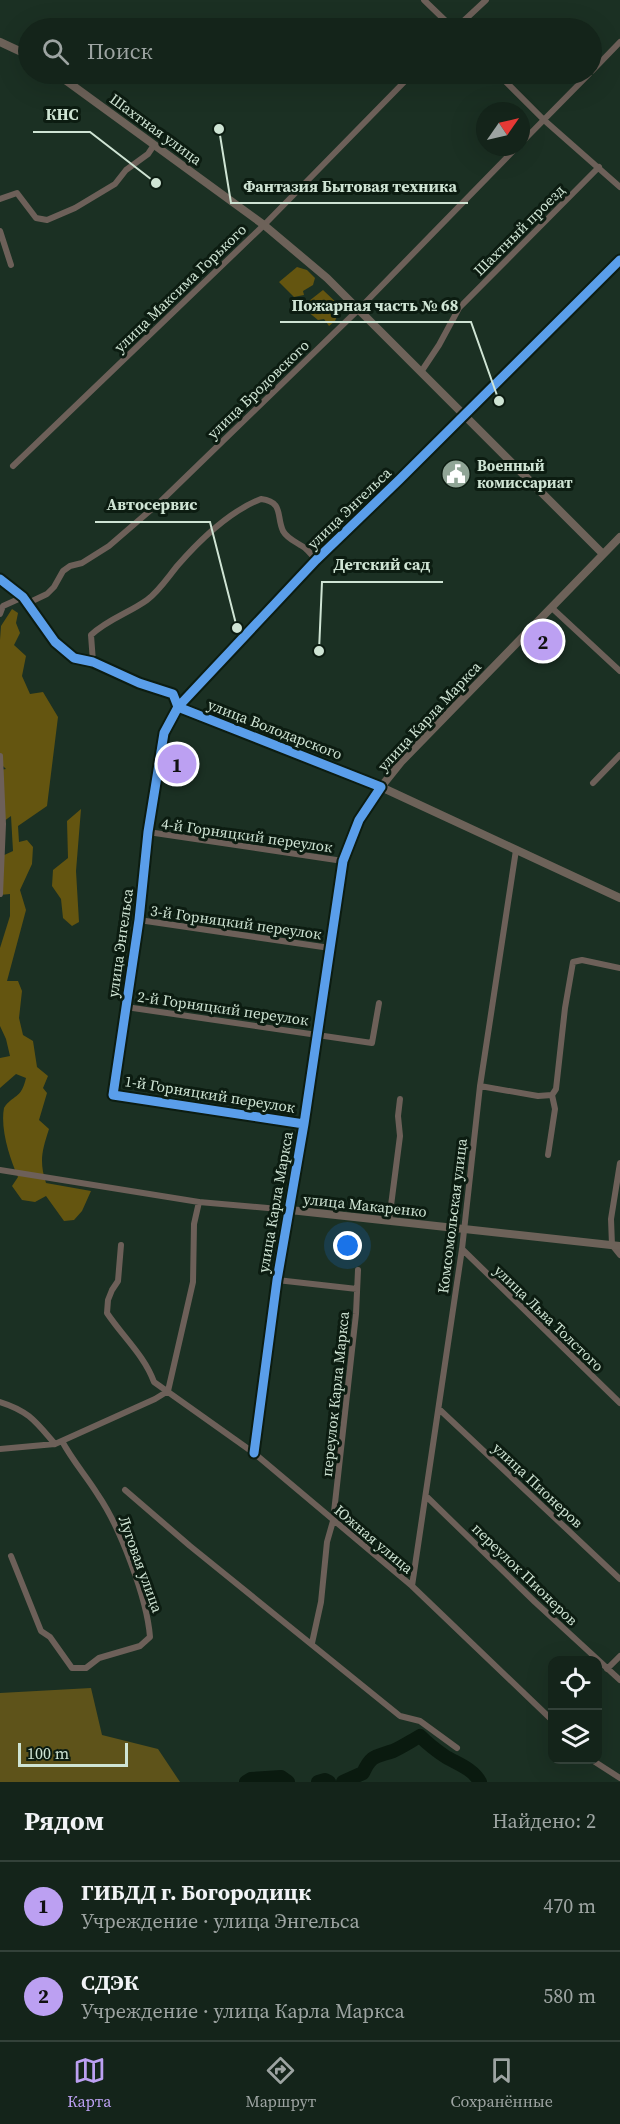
<!DOCTYPE html>
<html lang="ru">
<head>
<meta charset="utf-8">
<style>
  :root { --surface:#14241a; --page:#213027; --text:#f1f3f6; --muted:#9da4a2; --line:#334139; --accent:#bca0f2 }
  body { margin:0; font-family:"Source Serif 4",serif; background:var(--page); color:var(--text) }
  .controls { position:absolute; right:18px; bottom:18px; display:grid; overflow:hidden; border-radius:12px; box-shadow:0 6px 24px #0002 }
  .controls button { width:54px; height:54px; display:grid; place-items:center; padding:0; border:0; border-bottom:2px solid var(--line); background:var(--surface); color:var(--text); font:30px sans-serif }
  .compass { position:absolute; left:476px; top:102px; width:54px; height:54px; border-radius:50%; background:var(--surface); box-shadow:0 6px 24px #0002; rotate:56deg }
  .scale { position:absolute; left:18px; bottom:15px; width:110px; box-sizing:border-box; padding-left:6px; border:3px solid #cfe4d4; border-top:0; font-size:16px; line-height:21px; white-space:nowrap; color:#cfe4d4; -webkit-text-stroke:4px #0c1c11; paint-order:stroke }
  .you { position:absolute; left:348px; top:1246px; width:21px; height:21px; margin:-15px; border:4px solid #fff; border-radius:50%; background:#1a73e8; box-shadow:0 0 0 9px #1a73e833 }
  .badge { display:grid; place-items:center; width:39px; height:39px; border-radius:50%; background:var(--accent); color:#111; font-size:20px; font-weight:700 }
  .pin { position:absolute; translate:-50% -50%; border:3px solid #fff; box-shadow:0 2px 6px #0006 }
  .list { margin:0; padding:0; list-style:none }
  h2 { display:flex; justify-content:space-between; align-items:center; height:78px; margin:0; padding:0 24px; font-size:26px }
  h2 small { font-size:20px; font-weight:400; color:var(--muted) }
  .list li { display:grid; grid-template-columns:39px 1fr auto; gap:18px; align-items:center; box-sizing:border-box; height:90px; padding:0 24px; border-top:2px solid var(--line) }
  .list b { display:block; font-size:22px; white-space:nowrap }
  .list p { margin:0; font-size:20px; white-space:nowrap; color:var(--muted) }
  .list em { font-size:20px; font-style:normal; color:var(--muted) }
  .icon { flex:none; width:33px; height:33px; fill:none; stroke:currentColor; stroke-width:2; stroke-linecap:round; stroke-linejoin:round }
  .map { position:relative; flex:none; width:620px; height:1782px; overflow:hidden }
  .search { position:absolute; background:var(--surface); box-shadow:0 6px 24px #0002; left:18px; right:18px; top:18px; height:66px; display:flex; align-items:center; gap:15px; box-sizing:border-box; padding:0 21px; border-radius:33px; color:var(--muted); font-size:22px }
  .sheet { height:258px; background:var(--surface) }
  nav { display:flex; justify-content:space-around; align-items:center; box-sizing:border-box; height:84px; border-top:2px solid var(--line); background:var(--surface); font-size:16px; color:var(--muted) }
  nav a { display:grid; justify-items:center; gap:3px }
  nav .on { color:var(--accent) }
  .map>svg:first-child { display:block }
</style>
</head>
<body>
<div class="map">
<svg width="620" height="1782" viewBox="0 0 620 1782">
  <rect width="100%" height="100%" fill="#1b3023"/>
  <path fill="#5e531a" d="M91,1688L102,1735L158,1749L180,1782H0V1693Z"/>
  <path fill="#645510" d="M297,267L307,270L315,278L313,285L303,291L304,295L294,297L279,282Z
    M323,290L341,307L335,321L329,326L324,319L318,320L307,311L309,301Z
    M12,609L18,613L16,623L20,633L14,645L26,656L22,676L30,694L43,692L58,717L47,806L18,826L19,842L27,840L33,847L32,864L20,890L26,910L7,981H18L22,991L19,1018L23,1035L33,1041L37,1067L48,1076L43,1088L47,1093L39,1120L49,1129C42,1151 39,1161 46,1183L91,1191L82,1211L74,1220L64,1221L46,1196L35,1202L22,1200L12,1186L18,1177C10,1159 0,1129 4,1108C13,1094 21,1100 26,1078L16,1074L0,1088V1058L10,1056L6,1039L0,1026V948L10,916V894L0,895V857L13,851L11,816L0,824V770L6,769L0,763V640L1,626Z
    M81,809L76,871L79,922L72,926L63,918L61,899L52,886L53,870L68,858L67,821Z"/>
  <g fill="none" stroke-linecap="round" stroke-linejoin="round">
    <path stroke="#0a1a0f" stroke-width="14" d="M246,1782L251,1779L281,1777L288,1782
      M318,1782L325,1780L329,1782
      M343,1782L363,1773C371,1755 375,1757 393,1751C402,1747 411,1741 420,1736C428,1744 437,1751 446,1757C458,1764 473,1769 480,1782"/>
    <path stroke="#6d6059" stroke-width="6" d="M424,0L453,28
      M456,28L486,0
      M592,71L620,42
      M498,74L544,120L620,187
      M521,143L589,74
      M0,199L17,193L36,218L47,220L75,208L115,184L126,170L148,154L154,145
      M0,231L11,265
      M421,372L439,345L459,308L599,167
      M13,466L264,225L412,74
      M0,579L23,597L55,642L74,658L93,662L139,683L173,694L178,707L381,787
      M28,603L47,594L54,587L63,571L70,566L82,563L109,546L160,502L359,309L517,147
      M552,608L620,671
      M0,614L3,606L23,597
      M93,662L91,635C108,619 129,613 147,600C159,591 168,577 178,565C199,541 230,511 261,499C284,502 276,516 283,531C288,540 299,543 306,549C310,552 313,557 316,560
      M0,756L3,824L0,894
      M593,783L620,755
      M148,832L343,861
      M139,920L330,948
      M126,1007L372,1043L379,1003
      M480,1086L538,1096L552,1095
      M304,1124L113,1095L139,920L148,832L164,733L178,707L316,560L399,480L620,260
      M548,1155L555,1109L552,1095L556,1089L565,1008L573,962L582,960L620,968
      M620,1163L611,1219L612,1245L620,1255
      M0,1170L199,1202L290,1210L277,1280L254,1453
      M389,1221L400,1136L398,1116L400,1099
      M121,1245L118,1281L112,1290L108,1300L107,1313C123,1337 144,1355 154,1382L254,1453L412,1586L552,1720
      M462,1249L620,1403
      M277,1280L357,1289
      M168,1391L193,1282L194,1224L199,1202
      M0,1402C29,1411 36,1422 55,1444
      M439,1409L620,1579
      M0,1449L55,1444L155,1399L168,1391
      M125,1490L190,1546L400,1716L420,1721L457,1748
      M426,1496L535,1602L620,1680
      M11,1556L41,1631L50,1637L72,1668H86L99,1658L140,1646L150,1637C147,1598 120,1527 98,1495C87,1477 72,1460 62,1441
      M412,1586L462,1249L480,1086L516,850
      M312,1643L321,1602L327,1542L333,1521L356,1314L358,1270
      M607,1669L620,1656
      M592,1760L620,1778"/>
    <path stroke="#6d6259" stroke-width="8" d="M0,42L28,55
      M57,74L264,225L327,278L603,554
      M620,537L401,762L381,787L359,820L343,861L290,1210L620,1246
      M381,787L620,898"/>
    <g stroke="#0c1c11" stroke-width="13">
      <path id="cycleway" d="M0,579L23,597L55,642L74,658L93,662L139,683L173,694L178,707L381,787L359,820L343,861L304,1124L277,1280L254,1453
        M304,1124L113,1095L139,920L148,832L164,733L178,707L316,560L399,480L620,260"/>
    </g>
    <use href="#cycleway" stroke="#5a9eea" stroke-width="9"/>
  </g>
  <defs>
    <g id="civic-disc" transform="scale(1.5)"><circle r="9.5" fill="#90a596" stroke="#0c1c11"/><path d="M-.6-6.5H3V-4.5H.6V-3L4-1V1h2V6H-6V1h2V-1L-.6-3ZM-1.2 2.5V6h2.4V2.5Z" fill="#fff"/></g>
  </defs>
  <g fill-rule="evenodd">
    <use href="#civic-disc" x="456" y="474"/>
  </g>
  <g text-anchor="middle" dominant-baseline="central" stroke-width="6" stroke-linejoin="round" paint-order="stroke">
    <g font-size="15" fill="#cfe4d4" stroke="#0c1c11">
      <text transform="translate(156 129) rotate(36)">Шахтная улица</text>
      <text transform="translate(519 230) rotate(-45)">Шахтный проезд</text>
      <text transform="translate(180 288) rotate(-44)">улица Максима Горького</text>
      <text transform="translate(258 389) rotate(-44)">улица Бродовского</text>
      <text transform="translate(349 508) rotate(-44)">улица Энгельса</text>
      <text transform="translate(429 716) rotate(-47)">улица Карла Маркса</text>
      <text transform="translate(275 729) rotate(21)">улица Володарского</text>
      <text transform="translate(247 835) rotate(8)">4-й Горняцкий переулок</text>
      <text transform="translate(236 922) rotate(8)">3-й Горняцкий переулок</text>
      <text transform="translate(120 943) rotate(-82)">улица Энгельса</text>
      <text transform="translate(223 1008) rotate(8)">2-й Горняцкий переулок</text>
      <text transform="translate(210 1094) rotate(9)">1-й Горняцкий переулок</text>
      <text transform="translate(275 1202) rotate(-80)">улица Карла Маркса</text>
      <text transform="translate(365 1205) rotate(6)">улица Макаренко</text>
      <text transform="translate(452 1216) rotate(-83)">Комсомольская улица</text>
      <text transform="translate(549 1318) rotate(44)">улица Льва Толстого</text>
      <text transform="translate(335 1394) rotate(-84)">переулок Карла Маркса</text>
      <text transform="translate(538 1485) rotate(43)">улица Пионеров</text>
      <text transform="translate(374 1539) rotate(40)">Южная улица</text>
      <text transform="translate(141 1564) rotate(70)">Луговая улица</text>
      <text transform="translate(525 1574) rotate(44)">переулок Пионеров</text>
    </g>
    <g font-size="15" font-weight="bold" fill="#cfe4d4" stroke="#0c1c11" text-anchor="start">
      <text x="477" y="465">Военный<tspan x="477" dy="17">комиссариат</tspan></text>
    </g>
  </g>
  <path fill="none" stroke="#cfe4d4" stroke-width="2" d="M156 183L90 132H33M219 129L231 203H468M499 401L471 322H280M237 628L210 522H95M319 651L322 582H443"/>
  <g fill="#cfe4d4" stroke="#0c1c11" stroke-width="2">
    <circle cx="156" cy="183" r="6"/>
    <circle cx="219" cy="129" r="6"/>
    <circle cx="499" cy="401" r="6"/>
    <circle cx="237" cy="628" r="6"/>
    <circle cx="319" cy="651" r="6"/>
  </g>
  <g font-size="16" text-anchor="middle" font-weight="bold" fill="#cfe4d4" stroke="#0c1c11" stroke-width="6" stroke-linejoin="round" paint-order="stroke">
    <text x="62" y="120">КНС</text>
    <text x="350" y="192">Фантазия Бытовая техника</text>
    <text x="375" y="311">Пожарная часть № 68</text>
    <text x="152" y="510">Автосервис</text>
    <text x="382" y="570">Детский сад</text>
  </g>
</svg>
<div class="controls">
<button><svg class="icon" aria-label="locate" viewBox="0 0 24 24"><circle cx="12" cy="12" r="6"/><path d="M12 2v4M12 18v4M2 12h4M18 12h4"/></svg></button>
<button><svg class="icon" aria-label="layers" viewBox="0 0 24 24"><path d="M12 4l9 5-9 5-9-5zM3 14l9 5 9-5"/></svg></button>
</div>
<svg class="compass" viewBox="-18 -18 36 36"><path d="M0-13l5 13h-10z" fill="#e53935"/><path d="M0 13l5-13h-10z" fill="#9da4a2"/></svg>
<div class="scale">100 m</div>
<div class="you"></div>
<div class="pin badge" style="left:177px;top:764px">1</div>
<div class="pin badge" style="left:543px;top:641px">2</div>
<div class="search"><svg class="icon" aria-label="search" viewBox="0 0 24 24"><circle cx="10" cy="10" r="6"/><path d="M15 15l6 6"/></svg>Поиск</div>
</div>
<section class="sheet">
<h2>Рядом<small>Найдено: 2</small></h2>
<ul class="list">
<li><span class="badge">1</span><div><b>ГИБДД г. Богородицк</b><p>Учреждение · улица Энгельса</p></div><em>470 m</em></li>
<li><span class="badge">2</span><div><b>СДЭК</b><p>Учреждение · улица Карла Маркса</p></div><em>580 m</em></li>
</ul>
</section>
<nav>
<a class="on"><svg class="icon" aria-label="map" viewBox="0 0 24 24"><path d="M3 6l6-2 6 2 6-2v14l-6 2-6-2-6 2zM9 4v14M15 6v14"/></svg>Карта</a>
<a><svg class="icon" aria-label="directions" viewBox="0 0 24 24"><path d="M12 3l9 9-9 9-9-9zM9 14v-3h6M13 9l2 2-2 2"/></svg>Маршрут</a>
<a><svg class="icon" aria-label="saved" viewBox="0 0 24 24"><path d="M7 4h10v16l-5-4-5 4z"/></svg>Сохранённые</a>
</nav>
</body>
</html>
